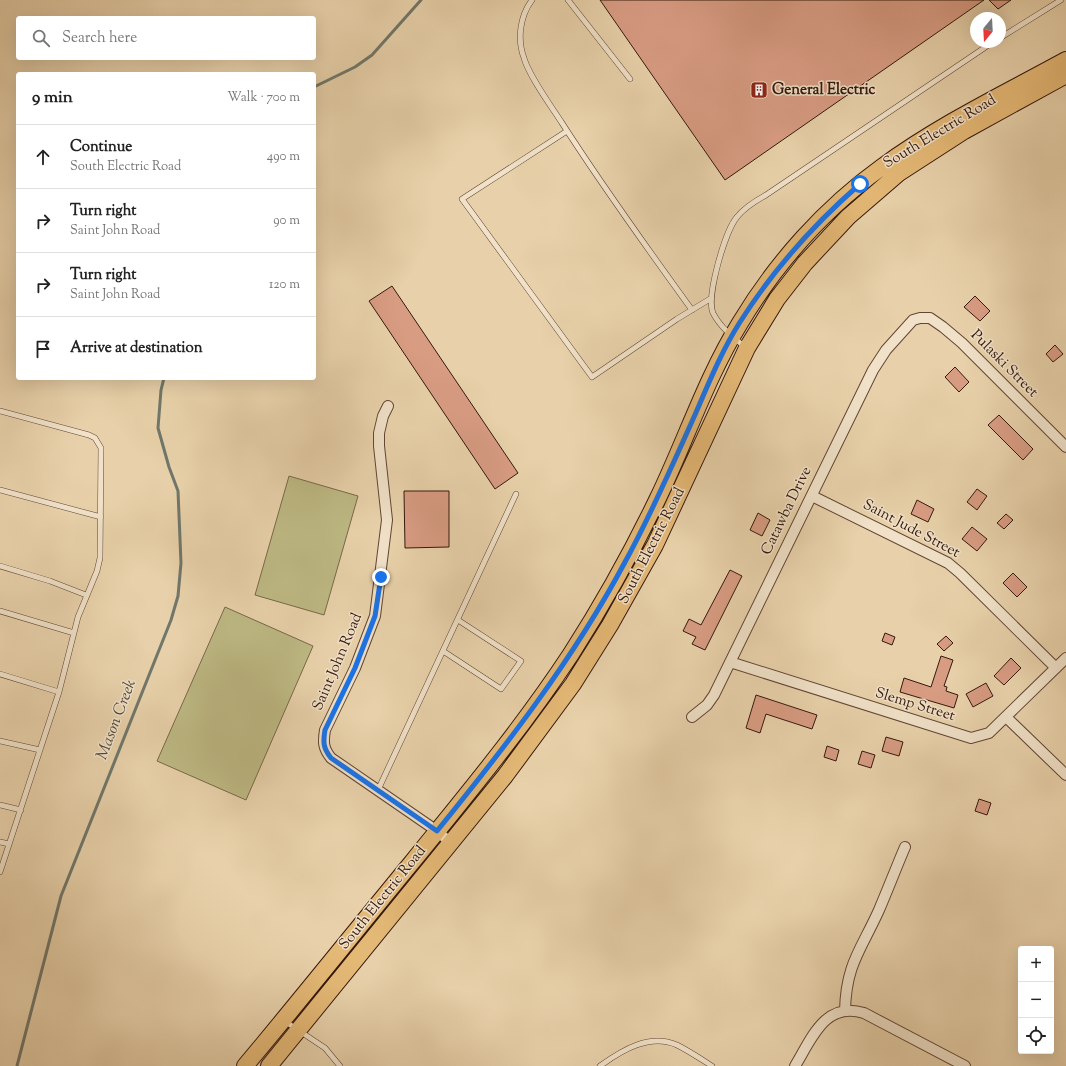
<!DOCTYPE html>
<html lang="en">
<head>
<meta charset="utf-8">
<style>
  :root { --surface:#fff; --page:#f2f2f2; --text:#222; --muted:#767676; --line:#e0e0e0 }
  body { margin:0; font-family:"Sorts Mill Goudy",serif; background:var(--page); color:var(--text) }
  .controls { position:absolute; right:12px; bottom:12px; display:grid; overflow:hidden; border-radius:4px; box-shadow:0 4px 16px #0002 }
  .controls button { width:36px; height:36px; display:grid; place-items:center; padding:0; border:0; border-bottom:1px solid var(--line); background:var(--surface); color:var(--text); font:20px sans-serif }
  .compass { position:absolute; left:970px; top:12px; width:36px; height:36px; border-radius:50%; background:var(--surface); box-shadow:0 4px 16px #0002; rotate:198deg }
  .stop { position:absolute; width:12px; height:12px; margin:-9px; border:3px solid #1a73e8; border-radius:50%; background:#fff }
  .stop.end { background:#1a73e8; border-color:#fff; box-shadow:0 1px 4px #0008 }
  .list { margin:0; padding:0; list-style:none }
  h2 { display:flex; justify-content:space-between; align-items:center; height:52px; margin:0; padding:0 16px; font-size:17px }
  h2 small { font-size:13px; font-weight:400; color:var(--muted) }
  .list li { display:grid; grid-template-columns:26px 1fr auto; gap:12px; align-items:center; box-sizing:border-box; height:64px; padding:0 16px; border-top:1px solid var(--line) }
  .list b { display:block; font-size:15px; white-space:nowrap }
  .list p { margin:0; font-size:13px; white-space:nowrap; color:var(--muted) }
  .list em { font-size:13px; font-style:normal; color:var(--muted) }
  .icon { flex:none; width:22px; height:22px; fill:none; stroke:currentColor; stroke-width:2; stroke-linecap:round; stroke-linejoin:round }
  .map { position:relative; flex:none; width:1066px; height:1066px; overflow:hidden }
  .search { position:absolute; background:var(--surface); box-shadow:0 4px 16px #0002; left:16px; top:16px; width:300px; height:44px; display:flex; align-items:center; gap:10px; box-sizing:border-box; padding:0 14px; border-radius:4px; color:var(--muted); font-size:15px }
  .panel { position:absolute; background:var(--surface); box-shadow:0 4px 16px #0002; left:16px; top:72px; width:300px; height:308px; border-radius:4px }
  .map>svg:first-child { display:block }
</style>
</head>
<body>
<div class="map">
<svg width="1066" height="1066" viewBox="0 0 1066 1066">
  <rect width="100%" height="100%" fill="#e8d1aa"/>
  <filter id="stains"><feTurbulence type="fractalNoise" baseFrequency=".005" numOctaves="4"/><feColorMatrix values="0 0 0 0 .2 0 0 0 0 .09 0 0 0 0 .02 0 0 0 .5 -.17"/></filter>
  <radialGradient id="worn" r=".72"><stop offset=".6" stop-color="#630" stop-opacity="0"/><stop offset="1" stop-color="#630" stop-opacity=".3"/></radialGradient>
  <path fill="#bdb984" stroke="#796848" d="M289,476L358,496L324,615L255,595Z
    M225,607L313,646L246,800L157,761Z"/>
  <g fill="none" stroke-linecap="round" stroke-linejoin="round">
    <path stroke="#70776b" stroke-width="3" d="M314,87L355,67L372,55L421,0
      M17,1066L61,896L171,620L178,596L181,563L178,491L169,467L158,428L161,390L164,378"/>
  </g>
  <path fill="#d89c83" stroke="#35180d" d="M600,0H984L725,180Z
    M989,0H1011L998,9Z
    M392,286L518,473L495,489L369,301Z
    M975,296L990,311L980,321L964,307Z
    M1055,345L1063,354L1053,362L1046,354Z
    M955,367L969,382L959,392L945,377Z
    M999,415L1033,449L1023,460L988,425Z
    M977,489L987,496L977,510L967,502Z
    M404,491H449V547L405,548Z
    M917,500L934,509L928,522L911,514Z
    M758,513L770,520L762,536L750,530Z
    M1006,514L1013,520L1004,529L997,523Z
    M972,527L987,539L977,551L962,539Z
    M730,570L742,576L705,650L692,644L696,637L683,631L689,619L701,625Z
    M1013,573L1027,587L1017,597L1003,583Z
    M885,633L895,637L892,645L882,641Z
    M946,636L953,643L944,651L937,644Z
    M941,656L953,660L944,686L947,687L946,691L958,695L954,708L900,692L904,678L931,687Z
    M1011,658L1021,668L1004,685L994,676Z
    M986,683L993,696L973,707L966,694Z
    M756,695L817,715L812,729L766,714L760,733L746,728Z
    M886,737L903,742L899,756L882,751Z
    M827,746L839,750L836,761L824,757Z
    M862,751L875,755L871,768L858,764Z
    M979,799L991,803L987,815L975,811Z"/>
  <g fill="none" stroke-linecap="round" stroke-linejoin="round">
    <g stroke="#624634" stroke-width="6">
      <path id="lane" d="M532,0C520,16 517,39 524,58C529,76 551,106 562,123C603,187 647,248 692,310
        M568,0L630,79
        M1000,38L1061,0
        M567,131L462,199L592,377L677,319L710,299
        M745,347C734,338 720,327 713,313C706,297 725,231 737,217C745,207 755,201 766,195L993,42
        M0,411L89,435L95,438L101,448L100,558L97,571L78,617L59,692L0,872
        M0,490L101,517
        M0,566L50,581L86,595
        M0,611L74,633
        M443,651L501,689L521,661L458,620
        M0,674L59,692
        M0,741L40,750
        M378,790L516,494
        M0,805L21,810
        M0,842L9,844
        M286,1022L325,1048L340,1066
        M600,1066C622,1050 650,1033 677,1045C689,1051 701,1059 712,1066"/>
    </g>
    <g stroke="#624634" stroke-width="12">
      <path id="street" d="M388,406L383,416L379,433V446L387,520L375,616L355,668L325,730C323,742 323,748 331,758L437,831L451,843
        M812,496L948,563L960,573L1056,668
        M730,662L971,738L989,733L1066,658
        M692,717L707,705L714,695L873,370L886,350L913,320L920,318H930L943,327L962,343L1066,447
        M1006,717L1066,775
        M845,1011C846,964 861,950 879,910C888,889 896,868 905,847
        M795,1066C812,1038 825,1001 864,1013L965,1066"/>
    </g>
    <g stroke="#35180d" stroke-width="18">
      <path id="primary" d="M245,1066C302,998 357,929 413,861C468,793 523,727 571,654C603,604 632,552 658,498C686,440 706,378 740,323C776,263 825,208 882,167C939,125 1004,94 1066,60
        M269,1066L505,776L573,684L610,625L655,545L747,348L777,299L805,263L848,217L899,173L964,131L1066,75"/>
    </g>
    <use href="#lane" stroke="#f0e1c8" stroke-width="5"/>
    <use href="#street" stroke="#f0e1c8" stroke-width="10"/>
    <use href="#primary" stroke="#e4b875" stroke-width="16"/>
  </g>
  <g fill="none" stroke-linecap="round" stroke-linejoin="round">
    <path stroke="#1a73e8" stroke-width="5" d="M381,577L375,616L355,668L325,730C323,742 323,748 331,758L437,831C506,746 573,660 625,562C651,515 672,466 694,417C708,385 721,352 740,322C773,270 813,225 860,184"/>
  </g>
  <defs>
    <g id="building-square" transform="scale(0.9)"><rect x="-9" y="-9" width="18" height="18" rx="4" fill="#8f2418" stroke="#f0e1c8"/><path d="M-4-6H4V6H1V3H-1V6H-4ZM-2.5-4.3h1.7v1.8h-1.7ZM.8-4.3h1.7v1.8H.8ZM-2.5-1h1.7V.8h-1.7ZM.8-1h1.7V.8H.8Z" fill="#fff"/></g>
  </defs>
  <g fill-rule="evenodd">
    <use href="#building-square" x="759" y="90"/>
  </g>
  <g text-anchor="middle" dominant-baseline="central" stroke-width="3" stroke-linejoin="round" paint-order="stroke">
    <g font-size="15" font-weight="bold" fill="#35180d" stroke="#f0e1c8" text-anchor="start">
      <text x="772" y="90">General Electric</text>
    </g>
    <g font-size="15" fill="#35180d" stroke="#f0e1c8">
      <text transform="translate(940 132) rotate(-31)">South Electric Road</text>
      <text transform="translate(1004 364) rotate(45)">Pulaski Street</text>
      <text transform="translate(787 511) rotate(-64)">Catawba Drive</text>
      <text transform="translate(911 529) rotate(28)">Saint Jude Street</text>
      <text transform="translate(652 546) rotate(-63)">South Electric Road</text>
      <text transform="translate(338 662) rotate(-67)">Saint John Road</text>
      <text transform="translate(915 705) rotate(17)">Slemp Street</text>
      <text transform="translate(383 898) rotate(-51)">South Electric Road</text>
    </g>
    <g font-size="16" font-style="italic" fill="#52483c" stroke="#f0e1c8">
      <text transform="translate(117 720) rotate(-69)">Mason Creek</text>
    </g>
  </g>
  <rect width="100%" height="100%" filter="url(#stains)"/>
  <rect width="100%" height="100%" fill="url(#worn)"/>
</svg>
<div class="controls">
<button>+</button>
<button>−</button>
<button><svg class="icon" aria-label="locate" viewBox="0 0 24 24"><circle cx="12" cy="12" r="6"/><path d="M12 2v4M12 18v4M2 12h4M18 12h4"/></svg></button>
</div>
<svg class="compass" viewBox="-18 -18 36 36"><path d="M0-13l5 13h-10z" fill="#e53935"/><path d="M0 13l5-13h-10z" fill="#767676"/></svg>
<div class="stop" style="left:860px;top:184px"></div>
<div class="stop end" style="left:381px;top:577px"></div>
<div class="search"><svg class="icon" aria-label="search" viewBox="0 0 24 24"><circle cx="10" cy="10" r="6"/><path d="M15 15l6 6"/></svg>Search here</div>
<section class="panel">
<h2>9 min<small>Walk · 700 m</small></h2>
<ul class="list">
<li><svg class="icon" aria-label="ahead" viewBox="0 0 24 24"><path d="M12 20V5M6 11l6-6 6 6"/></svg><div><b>Continue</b><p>South Electric Road</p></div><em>490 m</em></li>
<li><svg class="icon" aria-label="right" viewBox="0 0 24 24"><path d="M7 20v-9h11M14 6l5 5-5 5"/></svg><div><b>Turn right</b><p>Saint John Road</p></div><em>90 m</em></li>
<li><svg class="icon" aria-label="right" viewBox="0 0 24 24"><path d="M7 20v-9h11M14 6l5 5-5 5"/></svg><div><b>Turn right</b><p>Saint John Road</p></div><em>120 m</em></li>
<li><svg class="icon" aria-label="arrive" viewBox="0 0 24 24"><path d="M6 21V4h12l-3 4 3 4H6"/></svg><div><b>Arrive at destination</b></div></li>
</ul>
</section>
</div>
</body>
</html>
